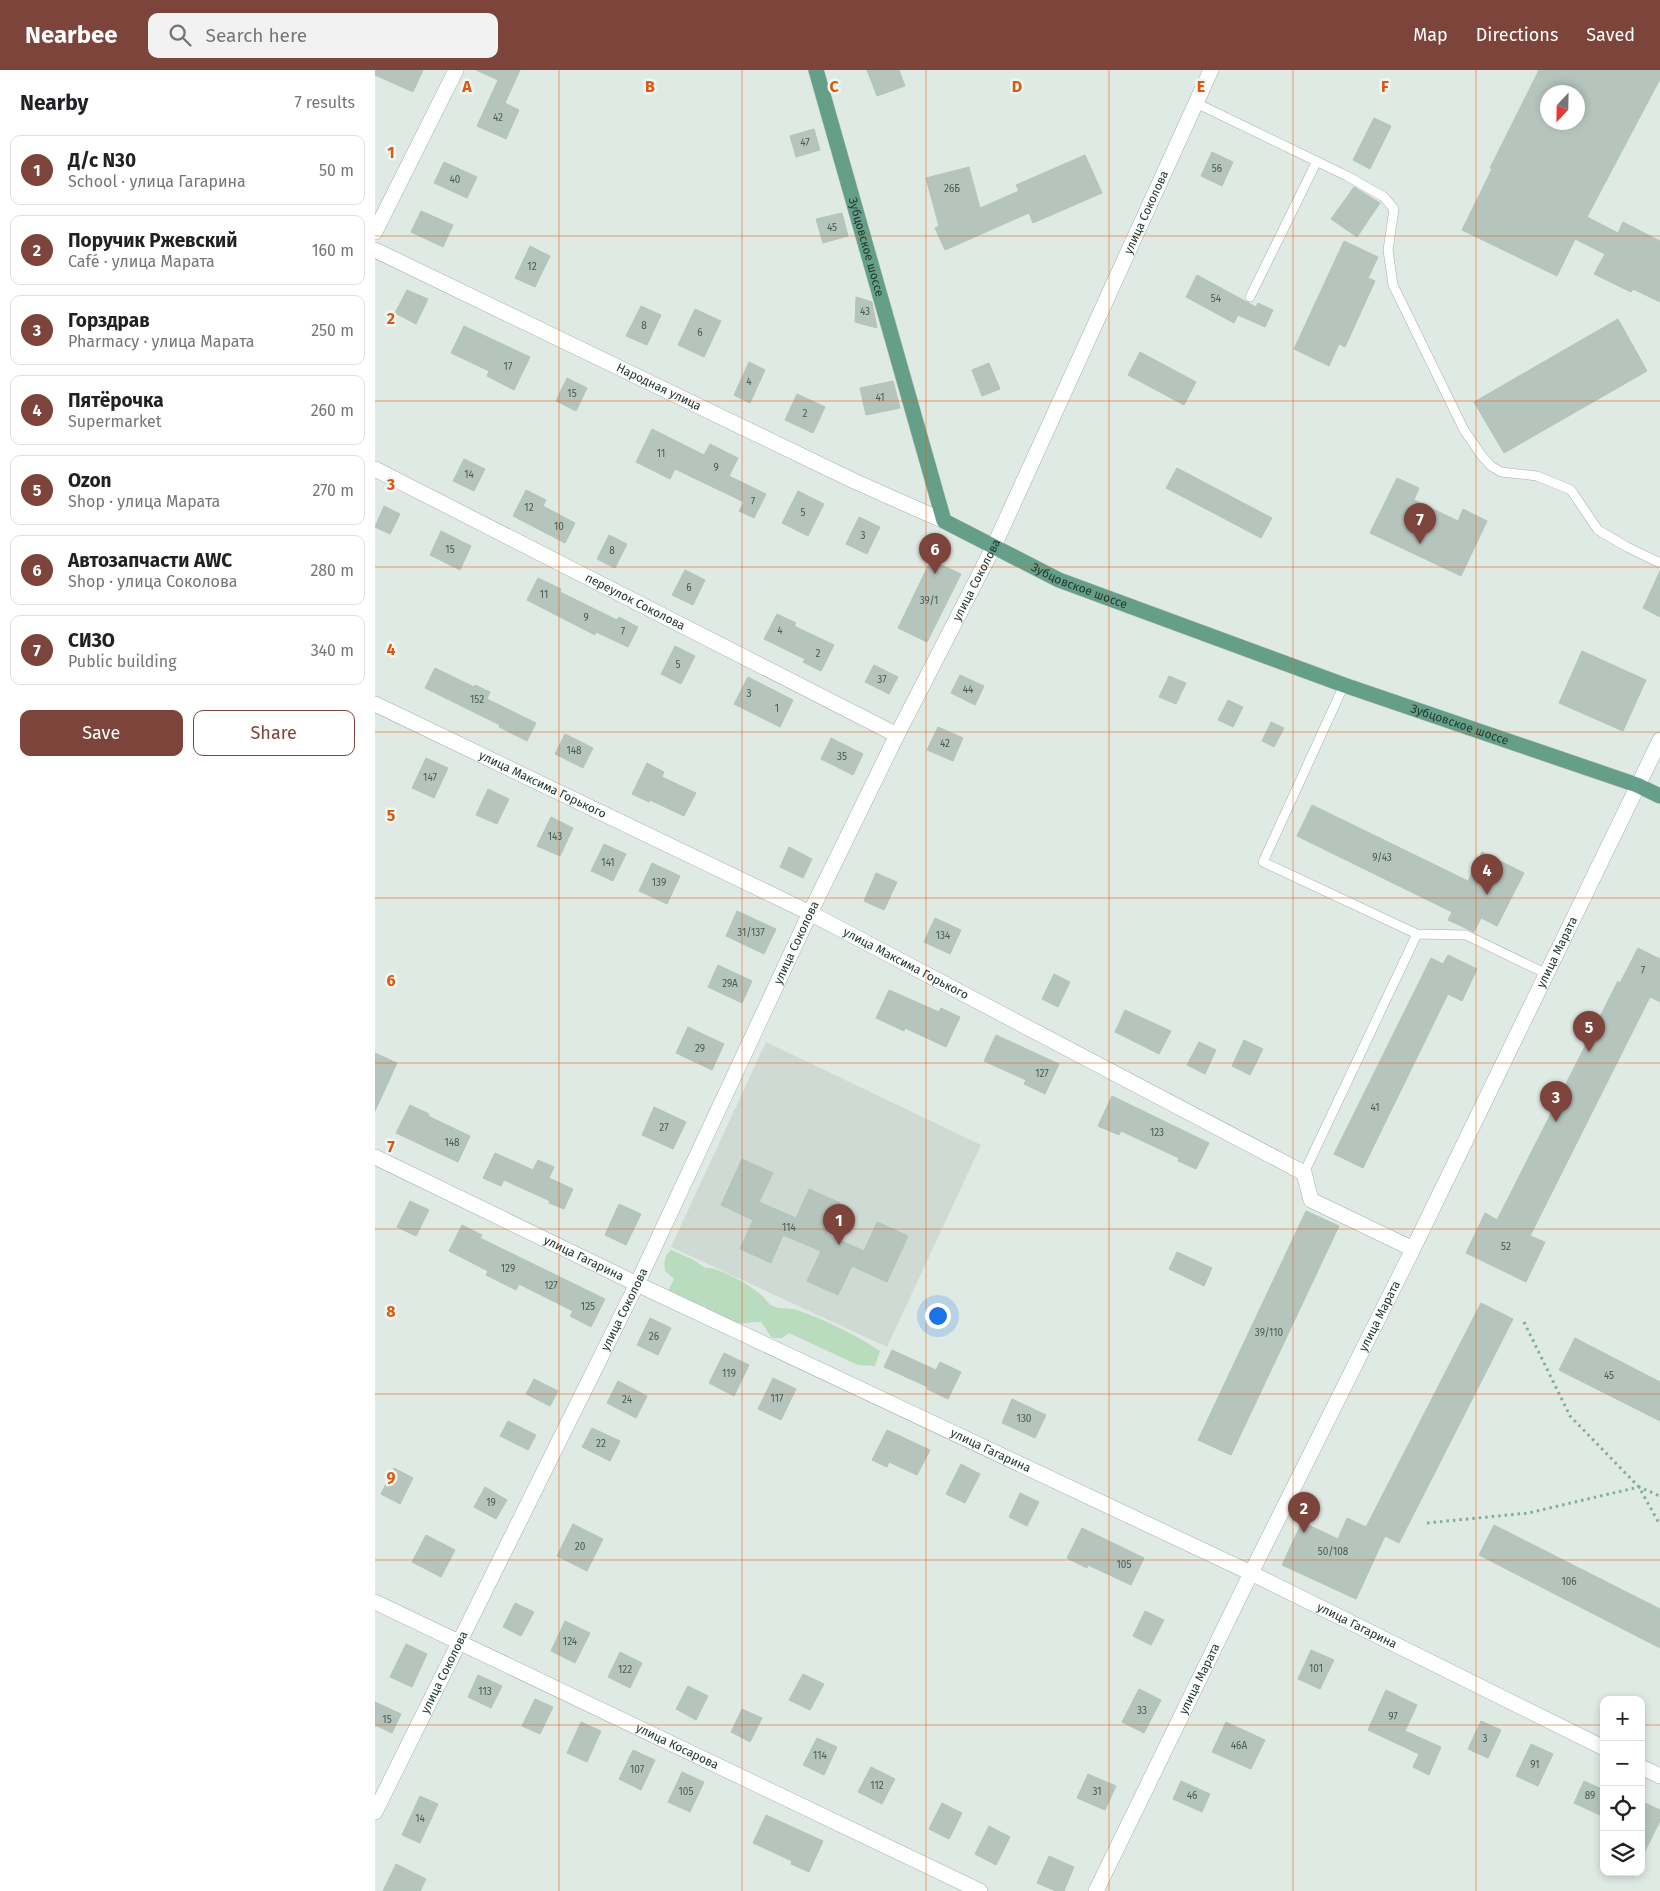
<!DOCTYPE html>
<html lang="en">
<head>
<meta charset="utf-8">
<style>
  :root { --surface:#fff; --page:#f2f2f2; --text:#202124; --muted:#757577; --line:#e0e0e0; --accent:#7d443c }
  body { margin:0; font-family:"Fira Sans",sans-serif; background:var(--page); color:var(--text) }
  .controls { position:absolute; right:15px; bottom:15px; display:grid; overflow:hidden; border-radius:10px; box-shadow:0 2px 8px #0003 }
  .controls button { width:45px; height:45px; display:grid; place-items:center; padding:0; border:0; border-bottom:1px solid var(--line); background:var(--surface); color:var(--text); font:25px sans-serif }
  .compass { position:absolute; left:1165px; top:15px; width:45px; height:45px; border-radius:50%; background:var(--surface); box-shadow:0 2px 8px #0003; rotate:202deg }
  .you { position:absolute; left:562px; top:1245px; width:18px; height:18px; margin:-12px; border:4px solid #fff; border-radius:50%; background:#1a73e8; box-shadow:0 0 0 8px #1a73e833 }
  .badge { display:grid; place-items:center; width:32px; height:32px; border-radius:50%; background:var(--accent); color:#fff; font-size:16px; font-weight:700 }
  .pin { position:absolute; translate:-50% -41px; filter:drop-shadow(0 1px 2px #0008) }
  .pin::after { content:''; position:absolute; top:26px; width:18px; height:15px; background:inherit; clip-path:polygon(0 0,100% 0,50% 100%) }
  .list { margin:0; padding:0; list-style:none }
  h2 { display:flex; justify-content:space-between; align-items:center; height:65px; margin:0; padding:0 20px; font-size:21px }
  h2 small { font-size:16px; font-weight:400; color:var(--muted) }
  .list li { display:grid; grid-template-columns:32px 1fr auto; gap:15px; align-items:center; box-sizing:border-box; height:70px; margin:0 10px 10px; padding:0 10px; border:1px solid var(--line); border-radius:10px }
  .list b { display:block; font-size:19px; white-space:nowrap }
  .list p { margin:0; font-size:16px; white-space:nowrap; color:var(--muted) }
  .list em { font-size:16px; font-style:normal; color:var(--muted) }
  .actions { display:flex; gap:10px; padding:15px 20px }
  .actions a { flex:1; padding:11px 0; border:1px solid var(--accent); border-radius:10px; text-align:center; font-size:18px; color:var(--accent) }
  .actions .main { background:var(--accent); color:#fff }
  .icon { flex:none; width:28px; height:28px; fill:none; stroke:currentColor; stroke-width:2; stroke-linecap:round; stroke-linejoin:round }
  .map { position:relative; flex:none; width:1285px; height:1821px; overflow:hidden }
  header { display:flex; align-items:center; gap:30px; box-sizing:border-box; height:70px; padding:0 25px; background:var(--accent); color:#fff }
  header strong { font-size:24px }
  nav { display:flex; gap:28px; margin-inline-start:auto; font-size:18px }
  .search { width:350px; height:45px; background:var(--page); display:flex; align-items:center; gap:12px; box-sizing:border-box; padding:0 18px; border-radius:10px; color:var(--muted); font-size:19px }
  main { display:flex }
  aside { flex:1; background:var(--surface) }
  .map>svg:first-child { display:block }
</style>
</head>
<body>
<header>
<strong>Nearbee</strong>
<div class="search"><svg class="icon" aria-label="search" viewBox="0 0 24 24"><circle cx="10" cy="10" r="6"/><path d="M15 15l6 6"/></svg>Search here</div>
<nav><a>Map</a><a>Directions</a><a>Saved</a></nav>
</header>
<main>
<aside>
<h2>Nearby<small>7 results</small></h2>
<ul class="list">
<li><span class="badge">1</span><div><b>Д/с N30</b><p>School · улица Гагарина</p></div><em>50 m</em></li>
<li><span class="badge">2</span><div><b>Поручик Ржевский</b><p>Café · улица Марата</p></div><em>160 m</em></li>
<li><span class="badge">3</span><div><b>Горздрав</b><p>Pharmacy · улица Марата</p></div><em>250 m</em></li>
<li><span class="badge">4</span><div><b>Пятёрочка</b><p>Supermarket</p></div><em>260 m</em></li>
<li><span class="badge">5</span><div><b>Ozon</b><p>Shop · улица Марата</p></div><em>270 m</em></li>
<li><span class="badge">6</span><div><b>Автозапчасти AWC</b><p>Shop · улица Соколова</p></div><em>280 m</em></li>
<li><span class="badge">7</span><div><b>СИЗО</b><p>Public building</p></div><em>340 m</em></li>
</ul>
<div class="actions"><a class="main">Save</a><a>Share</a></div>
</aside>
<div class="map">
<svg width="1285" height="1821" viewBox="0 0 1285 1821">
  <rect width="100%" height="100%" fill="#dfeae4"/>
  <path fill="#cedad3" d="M391,972L606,1075L512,1277L296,1177Z"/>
  <path fill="#b9dbbe" d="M296,1180L319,1190L330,1198C342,1196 375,1215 385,1224C389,1227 392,1232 396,1235C404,1240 413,1237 422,1240C451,1250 479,1264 505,1281L500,1296L483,1295L414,1263L407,1268H397L386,1252C370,1251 360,1259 345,1245H338L331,1241L330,1236L316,1235L295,1227L294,1219L299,1209L290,1201C289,1192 289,1186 296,1180Z"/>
  <path fill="#b5c5bd" stroke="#b2c4bb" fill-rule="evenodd" d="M0,0H48L38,22L0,5Z
    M101,0H145L130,33L144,40L131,69L102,56L123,10Z
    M492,0H524L530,16L502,26Z
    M1164,0H1285V9L1212,147L1243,163L1248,152L1285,171V232L1258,219L1256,222L1219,204L1230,184L1200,169L1182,206L1087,160L1117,99L1115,98ZM1172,22H1202V52H1172Z
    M999,48L1016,56L995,99L978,90Z
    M439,59L445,80L421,87L415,66Z
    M837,82L858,92L847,116L826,106Z
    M710,85L727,123L658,153L654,143L570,180L560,158L564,156L551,108L594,97L605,138L644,121L641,115Z
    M69,92L102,107L92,128L59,113Z
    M979,117L1005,133L982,167L956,149Z
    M46,141L78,155L68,177L36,162Z
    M467,143L473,166L448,173L441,149Z
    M969,171L1003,187L993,208L1000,211L970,277L964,274L954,296L919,279Z
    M155,176L175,186L160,217L140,208Z
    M822,205L881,237L883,233L898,240L890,257L863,245L859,253L811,227Z
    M32,220L53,229L41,254L20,243Z
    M481,227L497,232L502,258L480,252Z
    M266,236L286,245L272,275L251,266Z
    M320,239L346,251L329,287L303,275Z
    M1243,249L1272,301L1129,383L1099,332Z
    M89,256L155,287L139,320L112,306L114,301L76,283Z
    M765,282L821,312L809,335L753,305Z
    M374,292L390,300L375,333L359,325Z
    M614,293L625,319L607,326L597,300Z
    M192,308L212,318L201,341L181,331Z
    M518,311L525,338L491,345L485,318Z
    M422,324L450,337L438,363L410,350Z
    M277,359L329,385L335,374L363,388L354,406L391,424L379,448L364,441L369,432L300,399L295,409L261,392Z
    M89,389L110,399L99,421L78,411Z
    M802,398L897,448L886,468L791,418Z
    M1022,408L1044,418L1039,430L1083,451L1088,439L1112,451L1086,506L995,463Z
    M151,420L171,430L168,436L200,453L190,473L138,446Z
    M423,421L449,434L433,466L407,453Z
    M9,436L25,444L15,464L0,457Z
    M484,447L505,457L492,484L471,474Z
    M66,461L96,476L85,500L55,485Z
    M234,465L252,474L240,498L222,489Z
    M556,490L586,504L552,572L523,558Z
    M310,500L330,510L318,535L297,525Z
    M1285,501V547L1268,538Z
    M163,508L186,519L185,522L242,550L244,547L263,557L253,577L221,562L220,565L152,530Z
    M402,544L421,553L419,556L459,575L446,601L428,592L430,589L389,569Z
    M300,576L320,586L306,614L286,604Z
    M1207,581L1271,610L1248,661L1184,633Z
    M499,595L523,607L514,624L490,612Z
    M60,598L99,617L100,615L115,622L112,629L161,653L152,671L124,657L125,655L50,618Z
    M585,605L609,616L600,635L576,623Z
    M794,606L811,613L801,634L784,627Z
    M373,607L418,630L405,657L359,634Z
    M853,630L868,637L858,657L843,650Z
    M896,652L909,658L899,677L887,671Z
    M563,657L588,668L578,691L552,680Z
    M190,664L218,678L208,698L180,684Z
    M456,668L488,684L478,705L446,689Z
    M51,688L73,698L59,728L37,718Z
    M272,693L289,702L287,707L321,723L309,746L275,730L274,732L257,724Z
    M113,719L134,729L122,754L101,745Z
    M937,735L1093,811L1107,782L1149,803L1122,856L1106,848L1099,862L1073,850L1077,842L922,766Z
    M176,747L198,758L185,786L162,776Z
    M229,774L251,784L238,811L216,801Z
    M414,777L437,789L428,808L405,797Z
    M277,793L305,806L292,834L264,821Z
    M501,803L522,812L509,840L489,831Z
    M362,841L401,859L389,884L351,866Z
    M560,848L586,860L575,884L549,872Z
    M1263,878L1285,889V932L1275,927L1155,1166L1170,1172L1151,1212L1091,1183L1110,1143L1122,1150L1243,911L1245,913Z
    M1073,885L1102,899L1087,931L1073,924L988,1098L959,1084L1056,888L1068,894Z
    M343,895L377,911L367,933L333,917Z
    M679,904L695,912L683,937L667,929Z
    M514,920L564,942L566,938L585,947L571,977L530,958L529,961L501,948Z
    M750,940L796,961L784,984L740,962Z
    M313,957L349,974L337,1000L301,983Z
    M621,965L684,994L670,1024L649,1014L651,1010L609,991Z
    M869,970L888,979L875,1005L857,996Z
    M824,972L841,980L830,1004L812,995Z
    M0,983L22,993L0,1041Z
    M737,1026L834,1073L821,1099L803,1091L804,1088L746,1061L744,1065L723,1056Z
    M35,1035L54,1044L53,1046L95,1066L83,1092L21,1063Z
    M279,1037L311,1052L298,1079L267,1065Z
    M120,1083L158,1100L163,1090L179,1097L174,1108L198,1119L189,1139L174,1133L175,1131L129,1110L126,1116L108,1108Z
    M367,1089L398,1103L384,1132L421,1148L434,1119L465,1133L451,1164L489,1181L502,1152L533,1166L512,1212L477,1196L463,1225L432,1211L446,1181L408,1165L396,1193L365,1179L378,1150L346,1135Z
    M35,1131L54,1140L41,1166L22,1157Z
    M244,1134L266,1144L251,1175L230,1165Z
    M931,1141L964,1156L856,1385L823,1370Z
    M87,1155L107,1165L105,1168L230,1229L216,1257L195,1246L198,1241L144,1214L141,1220L111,1205L113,1201L74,1181Z
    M802,1182L837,1198L829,1216L794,1199Z
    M1106,1233L1138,1249L1024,1473L1010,1466L981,1529L907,1495L927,1452L963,1469L972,1448L991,1457Z
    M275,1248L296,1258L283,1285L262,1275Z
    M1200,1268L1285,1312V1351L1184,1300Z
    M517,1280L561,1300L565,1292L586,1302L573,1329L552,1319L553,1317L509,1297Z
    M349,1283L374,1295L359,1326L334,1313Z
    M398,1308L421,1319L406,1350L383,1339Z
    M159,1309L183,1321L175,1336L151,1324Z
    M243,1311L272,1326L261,1348L232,1333Z
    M637,1329L671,1345L660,1368L627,1353Z
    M133,1351L161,1365L153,1380L125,1366Z
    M217,1358L245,1371L235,1391L207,1377Z
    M512,1360L555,1380L542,1405L514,1392L512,1397L497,1390Z
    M586,1394L605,1404L590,1433L571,1424Z
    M19,1398L38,1408L25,1434L6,1424Z
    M110,1417L132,1430L121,1449L99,1437Z
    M645,1423L664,1432L652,1456L634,1447Z
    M198,1454L228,1469L212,1501L182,1486Z
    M1119,1455L1285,1539V1578L1104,1485Z
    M707,1458L769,1488L756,1515L713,1495L712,1498L692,1488Z
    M51,1465L80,1480L66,1507L37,1492Z
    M140,1533L159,1542L146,1566L128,1557Z
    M770,1541L789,1550L776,1575L758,1566Z
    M190,1551L215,1563L200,1593L176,1581Z
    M31,1574L52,1584L37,1617L15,1607Z
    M936,1580L959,1590L945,1619L923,1609Z
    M245,1582L267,1593L255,1618L233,1607Z
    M428,1604L449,1614L435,1640L414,1630Z
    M103,1605L127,1616L116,1638L93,1627Z
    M313,1616L333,1626L321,1650L301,1639Z
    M764,1619L786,1630L769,1663L747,1652Z
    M1011,1620L1042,1635L1030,1661L1066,1677L1054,1705L1038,1697L1044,1684L993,1660Z
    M160,1629L178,1637L165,1664L147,1656Z
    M0,1632L26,1644L17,1663L0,1655Z
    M367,1639L387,1648L375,1672L356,1662Z
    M1106,1651L1126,1660L1113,1688L1093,1679Z
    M206,1652L226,1661L212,1692L192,1683Z
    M851,1652L890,1670L876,1699L837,1682Z
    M442,1668L462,1677L449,1705L428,1695Z
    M1156,1674L1178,1684L1163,1716L1141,1706Z
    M258,1680L280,1690L266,1720L244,1709Z
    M496,1697L520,1709L507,1734L483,1722Z
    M307,1702L329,1712L315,1742L293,1732Z
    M713,1704L741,1716L730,1740L702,1728Z
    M806,1711L835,1724L827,1742L798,1729Z
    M1209,1711L1229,1720V1747L1199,1733Z
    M45,1726L63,1734L45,1773L27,1765Z
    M1266,1731L1285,1740V1751L1266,1789Z
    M567,1733L587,1743L574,1769L554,1759Z
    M391,1745L448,1771L434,1802L416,1794L417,1791L378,1773Z
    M614,1756L635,1767L621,1795L600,1784Z
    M674,1786L699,1797L689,1821H681L662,1813Z
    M21,1794L51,1809L45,1821H8Z"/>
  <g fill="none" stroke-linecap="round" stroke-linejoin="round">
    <g stroke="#a2b2ab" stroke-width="10">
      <path id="lane" d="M821,33L972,106L1009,127L1019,139L1013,180L1018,215L1089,360L1107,386L1116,396L1126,402L1162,406L1196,420L1223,460L1252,477L1285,493
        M875,227L942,91
        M1042,864L1091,865L1172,904
        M929,1103L1042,864L888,792L969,615"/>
    </g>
    <g stroke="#a2b2ab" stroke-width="16">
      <g id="street">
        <path d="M0,162L81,0"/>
        <path id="s1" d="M0,180L479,411L569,451"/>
        <path id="s2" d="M0,399L522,665"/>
        <path id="s3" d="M0,634L435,843L929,1103L936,1130L1038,1179"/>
        <path id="s4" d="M0,1087L262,1214L876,1503L1229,1678"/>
        <path id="s5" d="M0,1532L605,1821"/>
        <path d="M1266,1697L1285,1706"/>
        <path id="s6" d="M0,1742L262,1214L435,843L522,665L619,476L836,0"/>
        <path id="s7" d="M721,1821L876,1503L1038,1179L1285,670"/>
      </g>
    </g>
    <g stroke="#bcc4c1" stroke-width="16">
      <g id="primary">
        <path id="s8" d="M441,0L569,451L684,510L969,615L1262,715L1285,726"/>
      </g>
    </g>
    <path stroke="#81ad9b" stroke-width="3" stroke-dasharray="2.5 4" stroke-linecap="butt" d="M1149,1252L1195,1346L1264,1417L1285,1455
      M1052,1453L1153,1443L1264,1417L1285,1426"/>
    <use href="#lane" stroke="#fff" stroke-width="9"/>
    <use href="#street" stroke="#fff" stroke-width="15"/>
    <use href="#primary" stroke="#659f8a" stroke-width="15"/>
  </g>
  <path fill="none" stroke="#de570e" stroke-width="1" stroke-opacity="0.55" d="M184,0V1821M367,0V1821M551,0V1821M734,0V1821M918,0V1821M1101,0V1821M0,166H1285M0,331H1285M0,497H1285M0,662H1285M0,828H1285M0,993H1285M0,1159H1285M0,1324H1285M0,1490H1285M0,1655H1229M1266,1655H1285"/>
  <g text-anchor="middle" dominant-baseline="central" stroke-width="5" stroke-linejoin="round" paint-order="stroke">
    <g font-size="10" fill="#465d54">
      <text x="123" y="48">42</text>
      <text x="430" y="73">47</text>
      <text x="842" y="99">56</text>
      <text x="80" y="110">40</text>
      <text x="577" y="119">26Б</text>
      <text x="457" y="158">45</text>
      <text x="157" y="197">12</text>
      <text x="841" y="229">54</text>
      <text x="490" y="242">43</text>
      <text x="269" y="256">8</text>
      <text x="325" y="263">6</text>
      <text x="133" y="297">17</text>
      <text x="374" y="312">4</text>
      <text x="197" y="324">15</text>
      <text x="505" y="328">41</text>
      <text x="430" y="344">2</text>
      <text x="286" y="384">11</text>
      <text x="341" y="398">9</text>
      <text x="94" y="405">14</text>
      <text x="378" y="432">7</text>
      <text x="154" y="438">12</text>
      <text x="428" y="443">5</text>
      <text x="184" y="457">10</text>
      <text x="488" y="466">3</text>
      <text x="75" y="480">15</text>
      <text x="237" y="481">8</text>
      <text x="314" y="518">6</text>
      <text x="169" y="525">11</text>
      <text x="554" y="531">39/1</text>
      <text x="211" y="548">9</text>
      <text x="405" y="561">4</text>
      <text x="248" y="562">7</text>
      <text x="443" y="584">2</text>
      <text x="303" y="595">5</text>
      <text x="507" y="610">37</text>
      <text x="593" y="620">44</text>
      <text x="374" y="624">3</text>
      <text x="102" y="630">152</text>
      <text x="402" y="639">1</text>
      <text x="570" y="674">42</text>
      <text x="199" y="681">148</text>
      <text x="467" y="687">35</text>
      <text x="55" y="708">147</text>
      <text x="180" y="767">143</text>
      <text x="1007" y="788">9/43</text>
      <text x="233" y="793">141</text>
      <text x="284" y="813">139</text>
      <text x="376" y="863">31/137</text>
      <text x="568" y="866">134</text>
      <text x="1268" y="901">7</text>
      <text x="355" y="914">29А</text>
      <text x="325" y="979">29</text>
      <text x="667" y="1004">127</text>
      <text x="1000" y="1038">41</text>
      <text x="289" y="1058">27</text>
      <text x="782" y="1063">123</text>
      <text x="77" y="1073">148</text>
      <text x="414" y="1158">114</text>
      <text x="1131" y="1177">52</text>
      <text x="133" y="1199">129</text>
      <text x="176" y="1216">127</text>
      <text x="213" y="1237">125</text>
      <text x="894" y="1263">39/110</text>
      <text x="279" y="1267">26</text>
      <text x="354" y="1304">119</text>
      <text x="1234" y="1306">45</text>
      <text x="402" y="1329">117</text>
      <text x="252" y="1330">24</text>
      <text x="649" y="1349">130</text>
      <text x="226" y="1374">22</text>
      <text x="116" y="1433">19</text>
      <text x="205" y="1477">20</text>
      <text x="958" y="1482">50/108</text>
      <text x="749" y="1495">105</text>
      <text x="1194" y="1512">106</text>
      <text x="195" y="1572">124</text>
      <text x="941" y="1599">101</text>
      <text x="250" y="1600">122</text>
      <text x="110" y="1622">113</text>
      <text x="767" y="1641">33</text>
      <text x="1018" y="1647">97</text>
      <text x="12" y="1650">15</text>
      <text x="1110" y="1669">3</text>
      <text x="864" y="1676">46А</text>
      <text x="445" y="1686">114</text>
      <text x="1160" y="1695">91</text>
      <text x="262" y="1700">107</text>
      <text x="502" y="1716">112</text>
      <text x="311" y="1722">105</text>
      <text x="722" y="1722">31</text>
      <text x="817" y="1726">46</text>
      <text x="1215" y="1726">89</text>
      <text x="45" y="1749">14</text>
    </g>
    <g font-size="12" fill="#213a31" stroke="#f0f7f3">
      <text stroke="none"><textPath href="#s6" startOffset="1776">улица Соколова</textPath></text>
      <text stroke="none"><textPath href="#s8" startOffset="184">Зубцовское шоссе</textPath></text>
      <text stroke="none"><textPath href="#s1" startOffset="315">Народная улица</textPath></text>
      <text stroke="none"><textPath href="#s6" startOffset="1371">улица Соколова</textPath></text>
      <text stroke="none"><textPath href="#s8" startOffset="619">Зубцовское шоссе</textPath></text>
      <text stroke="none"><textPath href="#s2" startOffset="292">переулок Соколова</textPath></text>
      <text stroke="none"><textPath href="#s8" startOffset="1024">Зубцовское шоссе</textPath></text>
      <text stroke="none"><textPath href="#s3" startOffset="186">улица Максима Горького</textPath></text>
      <text stroke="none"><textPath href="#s6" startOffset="966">улица Соколова</textPath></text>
      <text stroke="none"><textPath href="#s7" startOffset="1046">улица Марата</textPath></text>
      <text stroke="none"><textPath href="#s3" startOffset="591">улица Максима Горького</textPath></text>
      <text stroke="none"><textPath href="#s4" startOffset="232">улица Гагарина</textPath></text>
      <text stroke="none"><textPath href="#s6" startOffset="561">улица Соколова</textPath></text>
      <text stroke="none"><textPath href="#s7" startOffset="641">улица Марата</textPath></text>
      <text stroke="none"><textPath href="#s4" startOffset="682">улица Гагарина</textPath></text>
      <text stroke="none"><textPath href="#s4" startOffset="1088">улица Гагарина</textPath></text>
      <text stroke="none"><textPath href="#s6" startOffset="156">улица Соколова</textPath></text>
      <text stroke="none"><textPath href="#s7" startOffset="236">улица Марата</textPath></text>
      <text stroke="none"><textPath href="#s5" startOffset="335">улица Косарова</textPath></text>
    </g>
  </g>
  <g font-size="16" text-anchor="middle" font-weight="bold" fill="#de570e" stroke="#f0f7f3" stroke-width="5" stroke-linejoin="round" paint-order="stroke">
    <text x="92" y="22">A</text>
    <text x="275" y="22">B</text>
    <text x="459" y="22">C</text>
    <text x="642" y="22">D</text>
    <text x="826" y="22">E</text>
    <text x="1010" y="22">F</text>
    <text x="16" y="88">1</text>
    <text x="16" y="254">2</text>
    <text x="16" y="420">3</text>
    <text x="16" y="585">4</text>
    <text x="16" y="751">5</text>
    <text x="16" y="916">6</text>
    <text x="16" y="1082">7</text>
    <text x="16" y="1247">8</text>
    <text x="16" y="1413">9</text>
  </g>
</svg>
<div class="controls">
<button>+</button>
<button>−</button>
<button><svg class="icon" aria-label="locate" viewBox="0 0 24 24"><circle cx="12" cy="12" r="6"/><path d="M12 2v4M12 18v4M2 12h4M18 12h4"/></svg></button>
<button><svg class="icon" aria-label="layers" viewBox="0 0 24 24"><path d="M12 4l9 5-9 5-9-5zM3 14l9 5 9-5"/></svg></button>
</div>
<svg class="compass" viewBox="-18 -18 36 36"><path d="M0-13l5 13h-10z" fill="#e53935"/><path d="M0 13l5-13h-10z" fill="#757577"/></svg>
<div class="you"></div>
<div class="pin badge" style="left:464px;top:1175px">1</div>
<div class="pin badge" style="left:929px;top:1463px">2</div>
<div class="pin badge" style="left:1181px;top:1052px">3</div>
<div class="pin badge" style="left:1112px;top:825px">4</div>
<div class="pin badge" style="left:1214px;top:982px">5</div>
<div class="pin badge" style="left:560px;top:504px">6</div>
<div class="pin badge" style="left:1045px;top:474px">7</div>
</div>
</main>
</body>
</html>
